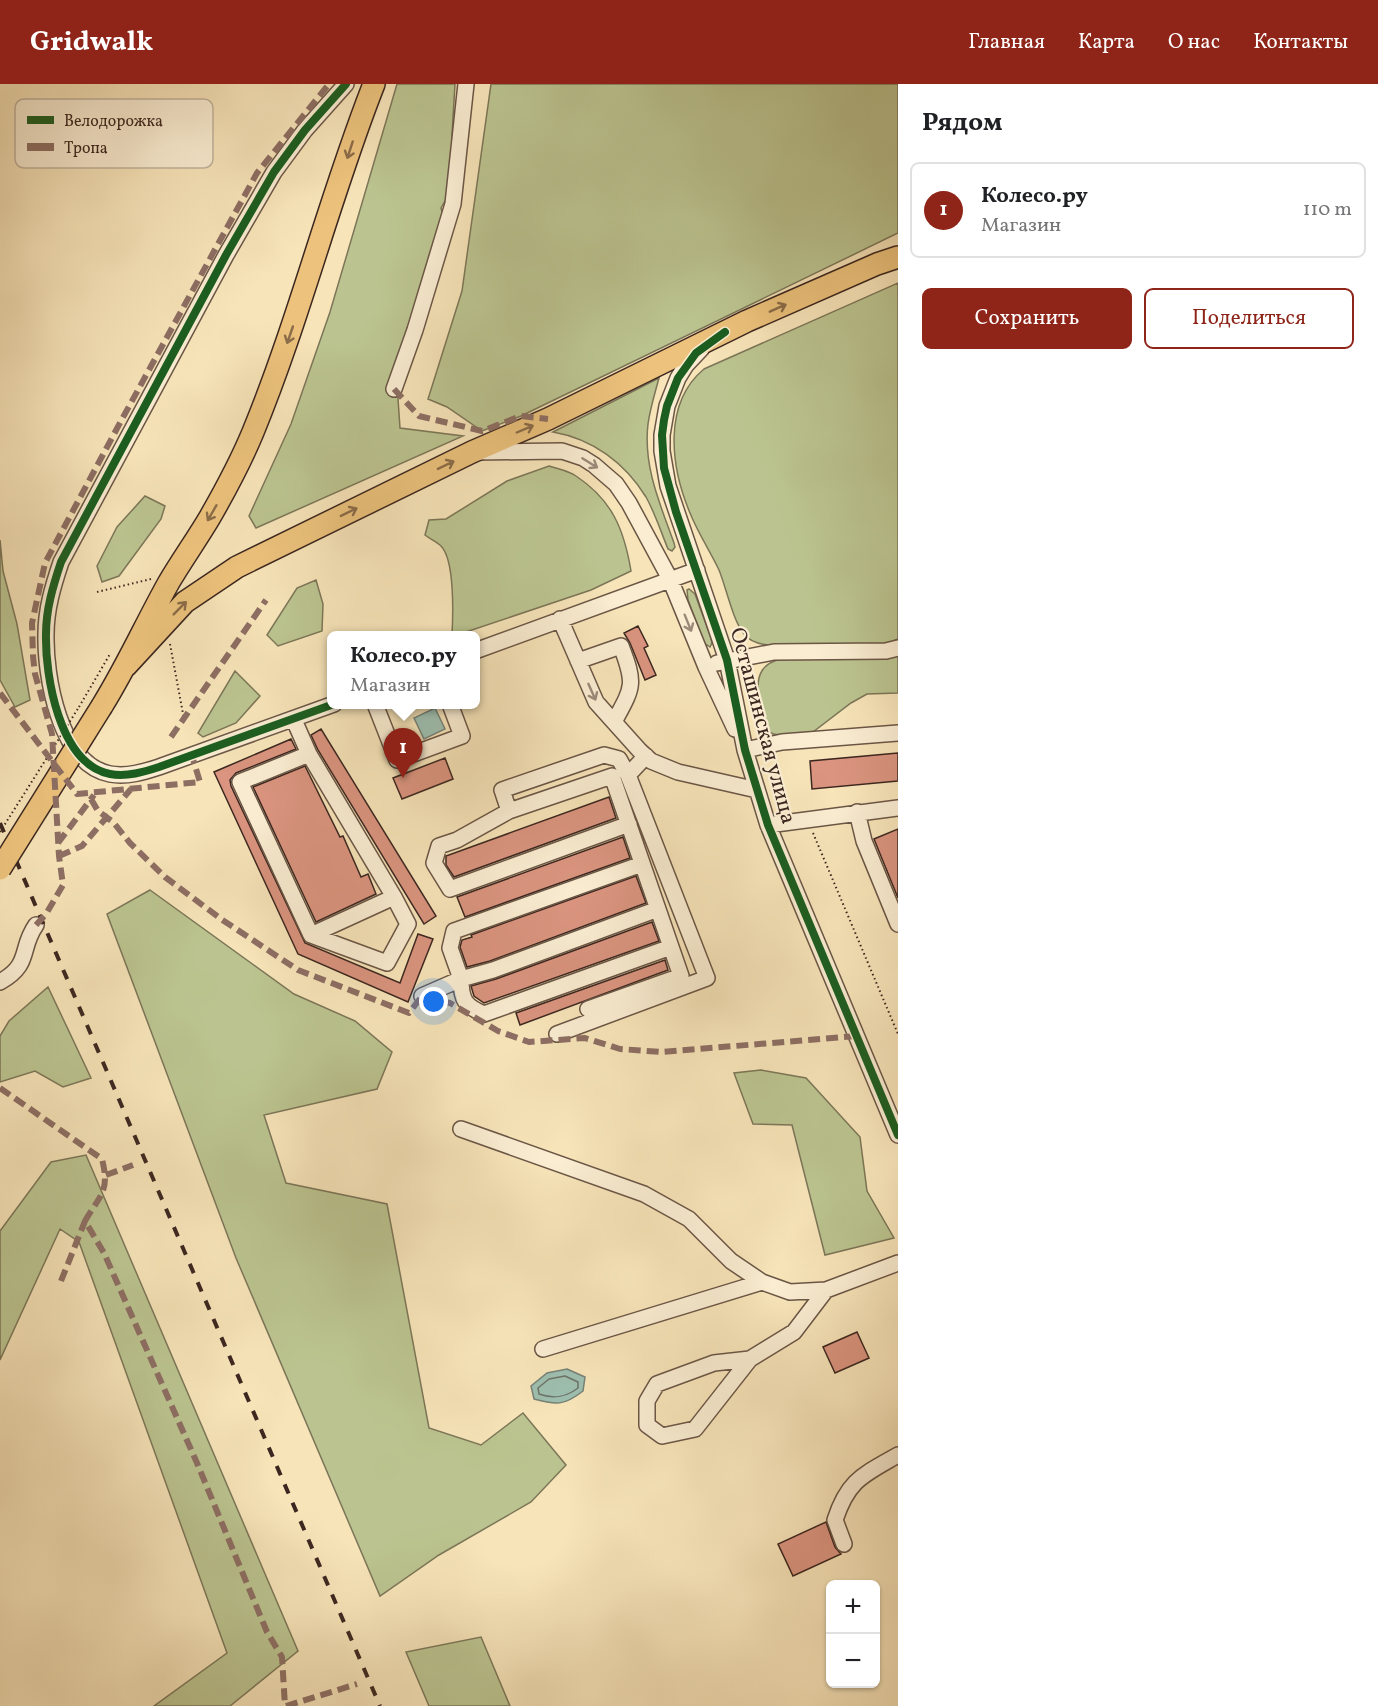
<!DOCTYPE html>
<html lang="ru">
<head>
<meta charset="utf-8">
<style>
  :root { --surface:#fff; --page:#f2f2f2; --text:#202124; --muted:#757577; --line:#e0e0e0; --accent:#8f2418 }
  body { margin:0; font-family:Vollkorn,serif; background:var(--page); color:var(--text) }
  .controls { position:absolute; right:18px; bottom:18px; display:grid; overflow:hidden; border-radius:9px; box-shadow:0 2px 4px #0004 }
  .controls button { width:54px; height:54px; display:grid; place-items:center; padding:0; border:0; border-bottom:2px solid var(--line); background:var(--surface); color:var(--text); font:30px sans-serif }
  .you { position:absolute; left:434px; top:918px; width:21px; height:21px; margin:-15px; border:4px solid #fff; border-radius:50%; background:#1a73e8; box-shadow:0 0 0 9px #1a73e833 }
  .badge { display:grid; place-items:center; width:39px; height:39px; border-radius:50%; background:var(--accent); color:#fff; font-size:20px; font-weight:700 }
  .pin { position:absolute; translate:-50% -50px; filter:drop-shadow(0 2px 3px #0008) }
  .pin::after { content:''; position:absolute; top:32px; width:21px; height:18px; background:inherit; clip-path:polygon(0 0,100% 0,50% 100%) }
  .popup { position:absolute; left:327px; top:547px; width:153px; height:78px; box-sizing:border-box; display:grid; place-content:center; border-radius:9px; background:var(--surface); filter:drop-shadow(0 2px 4px #0005); font-size:20px; white-space:nowrap; color:var(--muted) }
  .popup b { font-size:22px; color:var(--text) }
  .popup::after { content:''; position:absolute; left:50%; top:100%; margin-left:-12px; border:12px solid transparent; border-top-color:var(--surface) }
  .list { margin:0; padding:0; list-style:none }
  h2 { display:flex; justify-content:space-between; align-items:center; height:78px; margin:0; padding:0 24px; font-size:26px }
  h2 small { font-size:20px; font-weight:400; color:var(--muted) }
  .list li { display:grid; grid-template-columns:39px 1fr auto; gap:18px; align-items:center; box-sizing:border-box; height:96px; margin:0 12px 12px; padding:0 12px; border:2px solid var(--line); border-radius:9px }
  .list b { display:block; font-size:22px; white-space:nowrap }
  .list p { margin:0; font-size:20px; white-space:nowrap; color:var(--muted) }
  .list em { font-size:20px; font-style:normal; color:var(--muted) }
  .actions { display:flex; gap:12px; padding:18px 24px }
  .actions a { flex:1; padding:14px 0; border:2px solid var(--accent); border-radius:9px; text-align:center; font-size:21px; color:var(--accent) }
  .actions .main { background:var(--accent); color:#fff }
  .map { position:relative; flex:none; width:898px; height:1622px; overflow:hidden }
  header { display:flex; align-items:center; gap:36px; box-sizing:border-box; height:84px; padding:0 30px; background:var(--accent); color:#fff }
  header strong { font-size:28px }
  nav { display:flex; gap:33px; margin-inline-start:auto; font-size:21px }
  main { display:flex }
  aside { flex:1; background:var(--surface) }
  .map>svg:first-child { display:block }
</style>
</head>
<body>
<header>
<strong>Gridwalk</strong>
<nav><a>Главная</a><a>Карта</a><a>О нас</a><a>Контакты</a></nav>
</header>
<main>
<div class="map">
<svg width="898" height="1622" viewBox="0 0 898 1622">
  <rect width="100%" height="100%" fill="#f7e4b9"/>
  <filter id="stains"><feTurbulence type="fractalNoise" baseFrequency=".00333" numOctaves="4"/><feColorMatrix values="0 0 0 0 .2 0 0 0 0 .09 0 0 0 0 .02 0 0 0 .5 -.17"/></filter>
  <radialGradient id="worn" r=".72"><stop offset=".6" stop-color="#630" stop-opacity="0"/><stop offset="1" stop-color="#630" stop-opacity=".3"/></radialGradient>
  <path fill="#bbc490" stroke="#7c7658" stroke-width="1.5" d="M397,0H455L452,51L456,98L441,124L446,141L397,300L400,344L463,352L256,444L249,432L291,340L330,228Z
    M491,0H898V149L521,332L482,347L447,323L428,315L462,207Z
    M898,199V555L886,560L768,561C759,560 750,558 744,550C733,537 726,503 719,486C710,467 698,449 690,429C671,384 662,320 704,285Z
    M659,294C655,309 650,325 648,340C643,382 660,420 674,459L675,463L672,467L668,465C661,448 655,429 646,413C625,379 593,355 553,348Z
    M549,382C558,385 569,387 576,392C612,416 624,445 631,487L591,506L457,551H452C453,532 455,476 441,462C437,458 430,455 425,451L429,436L446,435L507,397Z
    M145,412L165,422L161,435L119,492L102,498L97,482L117,443Z
    M0,456L3,487L17,540L30,616L15,623L0,596Z
    M316,496L323,520L322,547L278,562L267,551L297,504Z
    M689,505L695,510L711,554L712,559L710,563L704,559L688,516L687,506Z
    M898,572V609L867,610L851,619L809,651H780L773,650L766,645C760,620 745,580 783,575L886,574Z
    M235,587L260,612L236,639L203,653L198,649Z
    M150,806L294,910L355,937L392,968L377,1005L264,1031L286,1099L387,1120L429,1344L481,1361L523,1329L566,1381L531,1418L439,1471L380,1512L236,1174L107,830Z
    M48,903L91,994L63,1003L35,987L0,998V952L9,937Z
    M761,986L806,994L860,1053L867,1107L894,1154L825,1171L792,1041L753,1040L734,989Z
    M86,1071L298,1567L230,1622H154L227,1569L79,1158L60,1145L0,1276V1147L51,1078Z
    M481,1553L510,1622H429L406,1568Z"/>
  <path fill="#9dbfb0" stroke="#768276" stroke-width="1.5" d="M435,624L445,645L424,655L414,634Z
    M567,1285L585,1293L583,1307C564,1322 556,1321 534,1315L531,1302L547,1289Z"/>
  <g fill="none" stroke-linecap="round" stroke-linejoin="round">
    <path stroke="#6c7368" stroke-width="1.5" d="M565,1292L578,1298V1304C565,1314 553,1315 539,1310L538,1304L549,1295Z"/>
  </g>
  <path fill="#da947f" stroke="#3c2720" stroke-width="1.5" d="M638,542L648,562L644,564L656,591L645,596L630,559L624,549Z
    M321,645L436,832L424,840L318,666L311,651Z
    M291,655L296,665L236,689L230,696L231,702L305,859L400,899L418,850L433,855L408,918L298,870L214,688Z
    M898,669V697L812,705L810,677Z
    M445,674L453,695L402,715L393,694Z
    M305,682L340,753L343,752L361,793L368,790L376,810L316,838L253,703Z
    M609,713L616,734L454,793L446,781V772Z
    M898,745V814L874,755Z
    M623,753L630,774L465,833L457,813Z
    M636,792L646,819L490,877L467,883L460,863L462,856L472,853L471,851Z
    M652,838L659,857L484,919L474,912L471,902L496,895Z
    M665,876L668,886L520,941L516,929Z
    M857,1248L869,1274L835,1289L823,1263Z
    M826,1438L835,1463L841,1470L793,1492L778,1460Z"/>
  <g fill="none" stroke-linecap="round" stroke-linejoin="round">
    <g stroke="#6b5646" stroke-width="18">
      <path id="minor" d="M702,264L686,281L678,294L667,322L662,351V367L668,402L727,576L745,666L768,741L898,1051
        M394,305L415,246L453,120L466,0
        M476,368L562,367L583,374L594,381L616,400L629,419L670,495L706,583L735,645
        M560,535L596,618L640,667L651,677L678,688L757,706
        M475,567L697,486
        M578,577L621,562C636,601 633,603 614,638
        M717,579L774,568L886,567L898,564
        M334,620L159,683C144,688 127,693 110,690C59,680 45,591 46,550C46,525 53,502 61,478L226,171L274,88L305,46L346,0
        M375,620L397,676L462,652L450,620
        M294,636L309,670L394,813L311,851L240,698L309,670
        M745,666L782,658L898,649
        M509,727L457,756L439,762L434,779L450,805L629,740
        M857,728L864,757L898,840
        M768,741L898,724
        M642,780L454,847L450,864L461,895L493,886L658,825
        M311,851L387,879L408,840L394,813
        M0,898C32,880 19,865 36,841
        M422,912L461,895C461,916 465,922 484,930L671,863
        M588,925L681,892L612,692L509,727L502,706L604,671L619,675L628,691
        M557,950L707,894L628,691L646,672
        M461,1045L644,1110L689,1135L731,1177L762,1198L790,1208L826,1206L898,1179
        M543,1265L762,1198
        M750,1275L695,1345L662,1352L647,1341V1317L657,1300L714,1279L750,1275L794,1248L826,1206
        M844,1460L835,1436C848,1396 863,1391 898,1371"/>
    </g>
    <g stroke="#3c2720" stroke-width="24">
      <path id="highway" d="M126,582L185,518L237,483L472,368L548,335L747,237L877,180L898,173
        M102,622C127,582 146,539 169,498C182,476 197,455 210,433C226,405 241,377 253,348C300,234 329,114 374,0"/>
    </g>
    <path stroke="#3c2720" stroke-width="2" stroke-dasharray="1.5 3" stroke-linecap="butt" d="M97,508L151,495
      M170,560L184,635
      M79,623L110,570
      M813,749L898,950"/>
    <use href="#minor" stroke="#faedd2" stroke-width="15"/>
    <use href="#highway" stroke="#ecc27c" stroke-width="21"/>
    <path stroke="#3c2720" stroke-width="4" stroke-dasharray="10 10" stroke-linecap="butt" d="M0,739L380,1622"/>
    <g stroke="#3c2720" stroke-width="24" stroke-linecap="butt">
      <path id="highway-bridge" d="M0,785L102,622"/>
    </g>
    <path stroke="#3c2720" stroke-width="2" stroke-dasharray="1.5 3" stroke-linecap="butt" d="M0,748L79,623"/>
    <use href="#highway-bridge" stroke="#ecc27c" stroke-width="21"/>
    <path stroke="#8d6e63" stroke-width="6" stroke-dasharray="12 6" stroke-linecap="butt" d="M394,305L419,332L482,347L521,332L548,335
      M0,609L77,710L200,698L192,672
      M171,653L266,516
      M91,715L98,727L113,738L130,759L165,793L221,835L298,886L409,929L422,912L450,919L498,947L529,958L585,954L620,965L662,968L856,952
      M58,759L94,711
      M59,772L82,762L131,705
      M36,841L46,830L63,801L59,772L52,650L35,590L33,572L32,539L45,479L121,337L257,89L329,0
      M0,1004L102,1075C110,1107 101,1110 85,1137L104,1169L197,1379L267,1548L282,1573L285,1622
      M106,1091L133,1081
      M61,1197L85,1137
      M286,1622L357,1600"/>
    <g stroke="#faedd2" stroke-width="11">
      <path id="cycleway" d="M725,248L696,269L678,294L667,322L664,336L662,351L664,384L676,428L727,576L745,666L768,741L898,1051
        M334,620L159,683C144,688 127,693 110,690C59,680 45,591 46,550C46,525 53,502 61,478L226,171L274,88L305,46L346,0"/>
    </g>
    <use href="#cycleway" stroke="#1b5e20" stroke-width="8"/>
  </g>
  <defs><path id="oneway-shaft" d="M-6 0H5M1.5-3L5.5 0L1.5 3" fill="none" stroke-width="1.6" stroke-linecap="round" stroke-linejoin="round" transform="scale(1.5)"/></defs>
  <g stroke="#8b6d49">
    <use href="#oneway-shaft" transform="translate(350 66) rotate(108)"/>
    <use href="#oneway-shaft" transform="translate(778 224) rotate(-24)"/>
    <use href="#oneway-shaft" transform="translate(290 251) rotate(109)"/>
    <use href="#oneway-shaft" transform="translate(525 345) rotate(-23)"/>
    <use href="#oneway-shaft" transform="translate(446 381) rotate(-26)"/>
    <use href="#oneway-shaft" transform="translate(349 428) rotate(-26)"/>
    <use href="#oneway-shaft" transform="translate(212 429) rotate(120)"/>
    <use href="#oneway-shaft" transform="translate(180 524) rotate(-45)"/>
  </g>
  <g stroke="#9b8a79">
    <use href="#oneway-shaft" transform="translate(590 379) rotate(32)"/>
    <use href="#oneway-shaft" transform="translate(688 539) rotate(68)"/>
    <use href="#oneway-shaft" transform="translate(592 608) rotate(66)"/>
  </g>
  <g text-anchor="middle" dominant-baseline="central" stroke-width="4.5" stroke-linejoin="round" paint-order="stroke">
    <g font-size="22" fill="#3c2720" stroke="#faedd2">
      <text transform="translate(762 642) rotate(75)">Осташинская улица</text>
    </g>
  </g>
  <rect x="15" y="15" width="198" height="69" rx="9" fill="#faedd2" stroke="#c1b29d" stroke-width="1.5"/>
  <rect x="27" y="32" width="27" height="8" fill="#1b5e20"/>
  <rect x="27" y="59" width="27" height="8" fill="#8d6e63"/>
  <g font-size="16" fill="#3c2720">
    <text x="64" y="42">Велодорожка</text>
    <text x="64" y="69">Тропа</text>
  </g>
  <rect width="100%" height="100%" filter="url(#stains)"/>
  <rect width="100%" height="100%" fill="url(#worn)"/>
</svg>
<div class="controls">
<button>+</button>
<button>−</button>
</div>
<div class="you"></div>
<div class="pin badge" style="left:403px;top:694px">1</div>
<div class="popup"><b>Колесо.ру</b>Магазин</div>
</div>
<aside>
<h2>Рядом<small></small></h2>
<ul class="list">
<li><span class="badge">1</span><div><b>Колесо.ру</b><p>Магазин</p></div><em>110 m</em></li>
</ul>
<div class="actions"><a class="main">Сохранить</a><a>Поделиться</a></div>
</aside>
</main>
</body>
</html>
